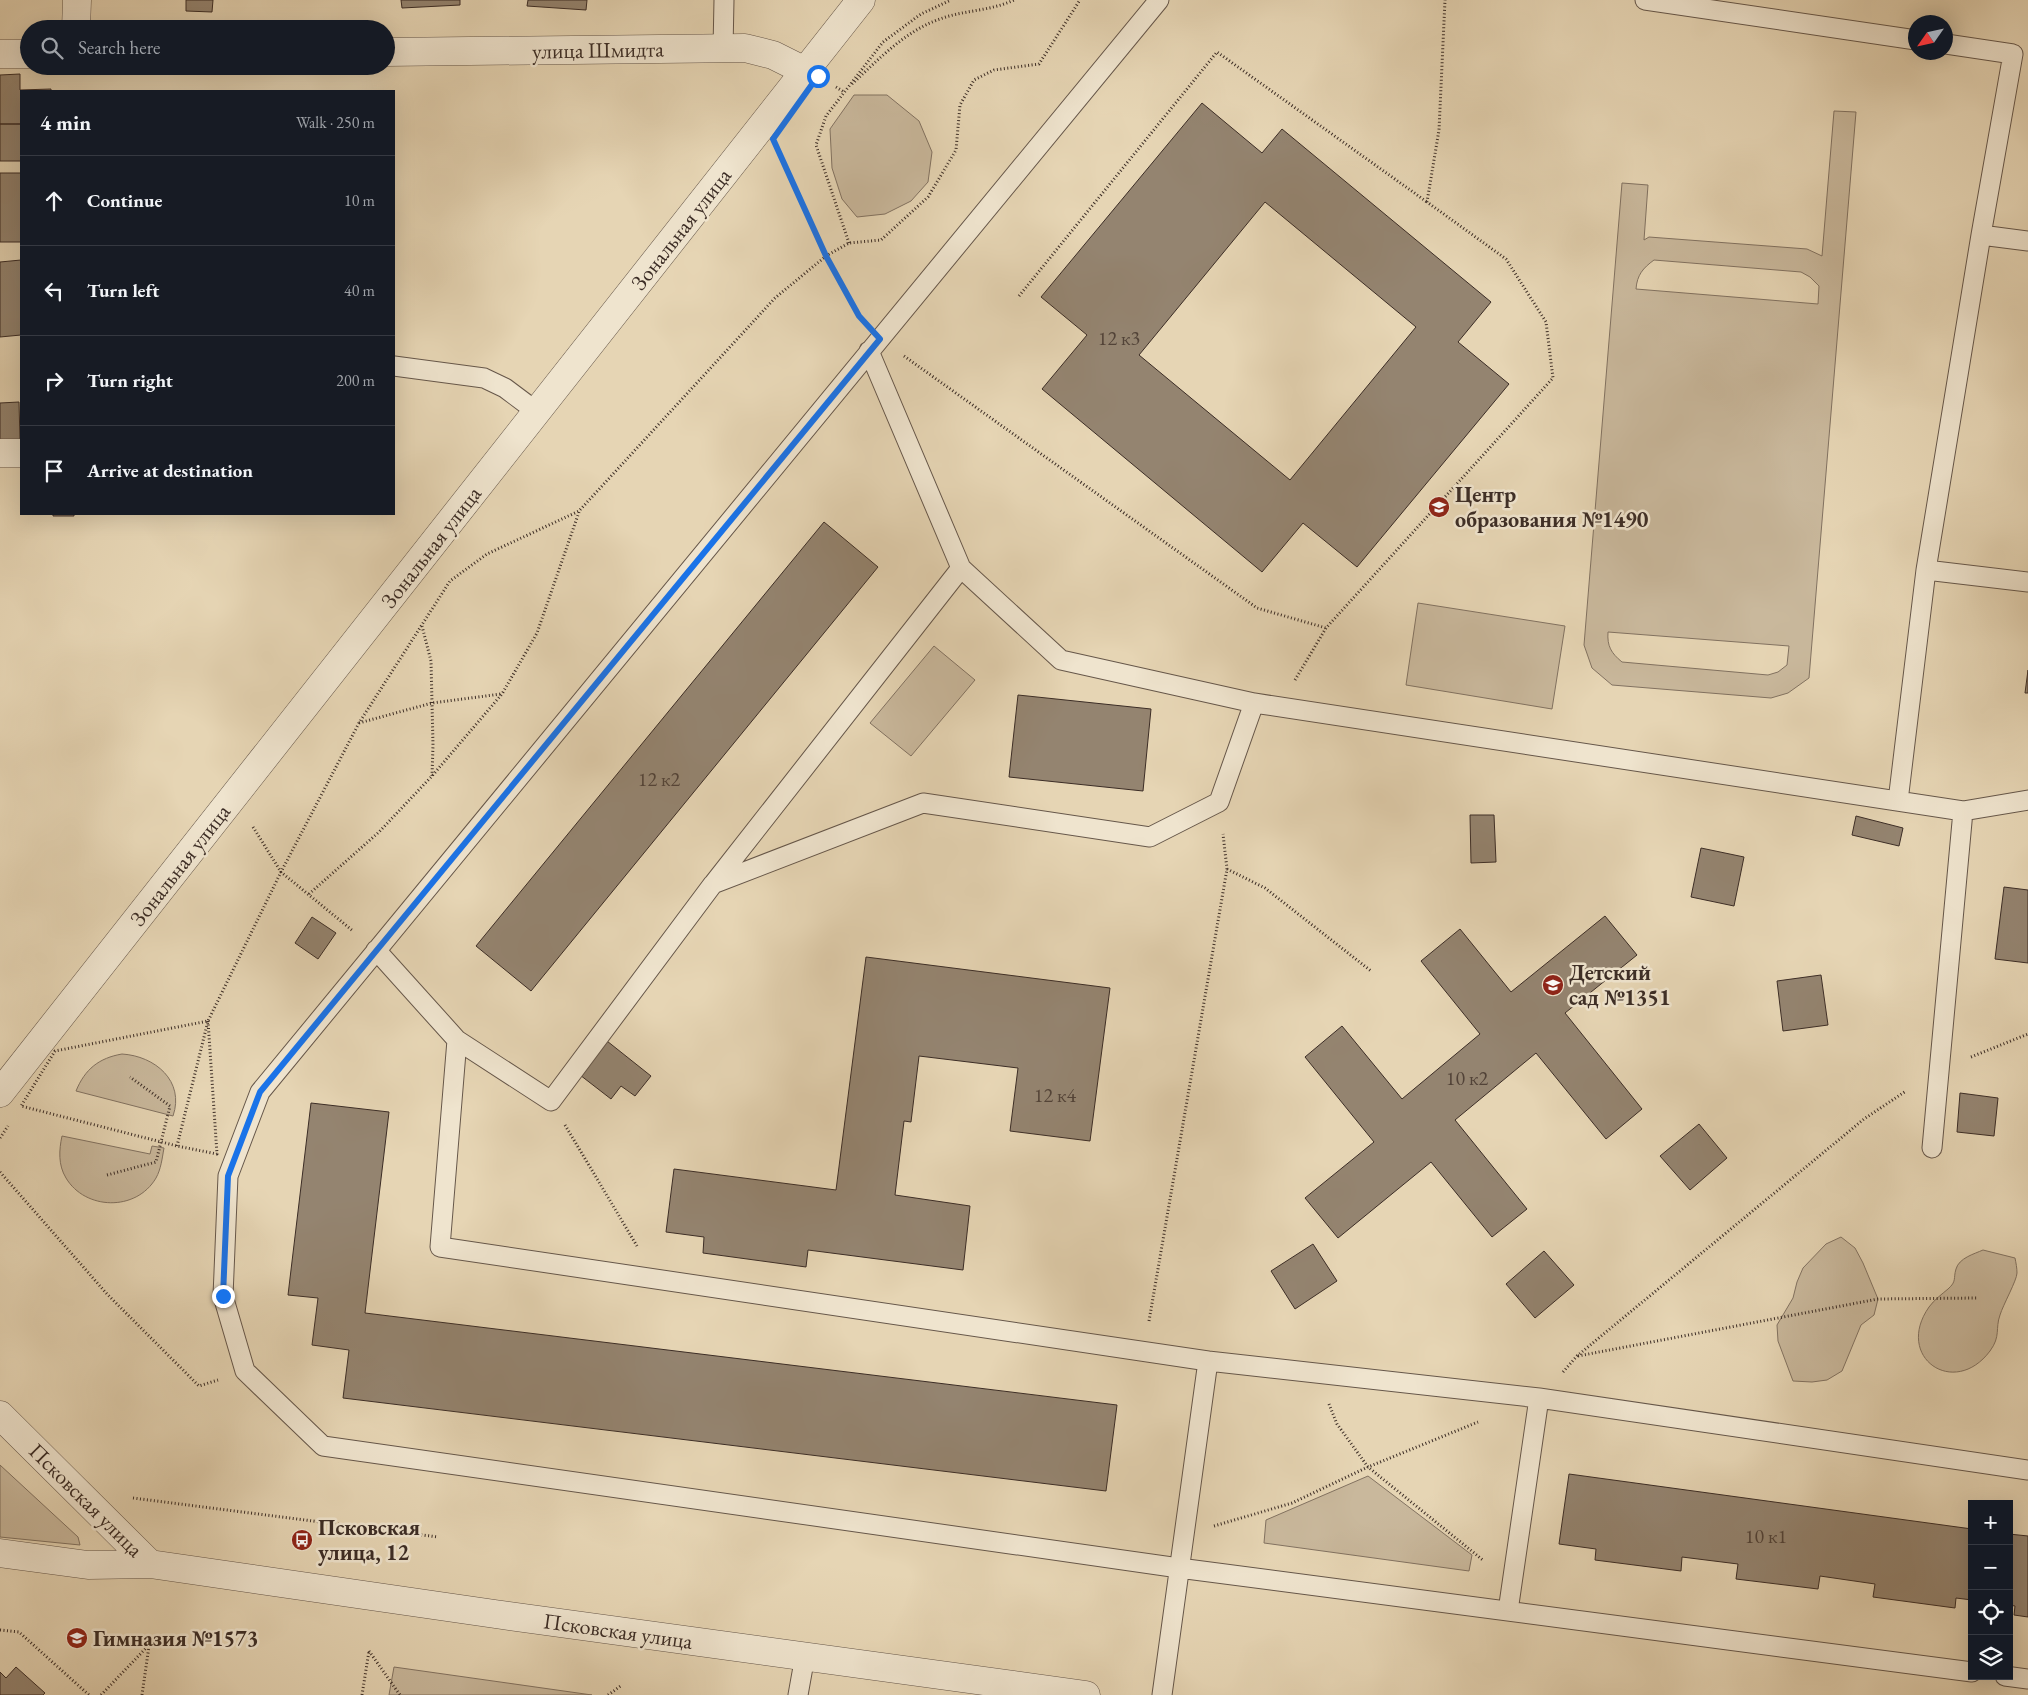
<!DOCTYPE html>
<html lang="en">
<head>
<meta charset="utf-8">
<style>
  :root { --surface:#171b24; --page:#242831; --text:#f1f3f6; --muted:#9ea1a6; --line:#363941 }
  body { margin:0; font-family:"EB Garamond",serif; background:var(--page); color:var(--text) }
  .controls { position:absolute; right:15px; bottom:15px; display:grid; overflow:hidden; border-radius:0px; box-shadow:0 5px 20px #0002 }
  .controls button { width:45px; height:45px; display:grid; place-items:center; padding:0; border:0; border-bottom:1px solid var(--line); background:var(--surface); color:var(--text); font:25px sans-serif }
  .compass { position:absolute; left:1908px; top:15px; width:45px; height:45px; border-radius:50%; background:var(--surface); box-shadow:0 5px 20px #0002; rotate:236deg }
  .stop { position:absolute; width:15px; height:15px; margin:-11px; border:4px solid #1a73e8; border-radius:50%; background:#fff }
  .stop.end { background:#1a73e8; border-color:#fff; box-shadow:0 1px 5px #0008 }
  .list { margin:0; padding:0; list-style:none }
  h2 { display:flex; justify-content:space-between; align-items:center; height:65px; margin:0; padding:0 20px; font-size:21px }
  h2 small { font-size:16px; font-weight:400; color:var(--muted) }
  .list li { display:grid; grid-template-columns:32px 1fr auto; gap:15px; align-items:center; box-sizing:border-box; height:90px; padding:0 20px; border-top:1px solid var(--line) }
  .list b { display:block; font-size:19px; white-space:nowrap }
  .list em { font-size:16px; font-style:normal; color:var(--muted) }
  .icon { flex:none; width:28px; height:28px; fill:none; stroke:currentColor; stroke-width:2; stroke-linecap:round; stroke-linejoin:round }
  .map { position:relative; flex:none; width:2028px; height:1695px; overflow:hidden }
  .search { position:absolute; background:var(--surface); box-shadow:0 5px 20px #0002; left:20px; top:20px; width:375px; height:55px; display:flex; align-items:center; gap:12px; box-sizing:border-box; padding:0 18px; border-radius:28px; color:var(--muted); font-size:19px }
  .panel { position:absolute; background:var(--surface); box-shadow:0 5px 20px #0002; left:20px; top:90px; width:375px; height:425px; border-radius:0px }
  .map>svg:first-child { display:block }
</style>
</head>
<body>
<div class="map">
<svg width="2028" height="1695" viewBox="0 0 2028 1695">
  <rect width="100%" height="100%" fill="#e6d5b4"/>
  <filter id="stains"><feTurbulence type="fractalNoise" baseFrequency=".004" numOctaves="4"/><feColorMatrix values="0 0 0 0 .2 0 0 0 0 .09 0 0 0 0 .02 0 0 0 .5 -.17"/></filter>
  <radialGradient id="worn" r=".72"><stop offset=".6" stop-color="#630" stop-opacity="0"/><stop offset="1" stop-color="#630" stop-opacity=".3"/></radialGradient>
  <path fill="#c9b89c" stroke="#827261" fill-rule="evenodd" d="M854,95H887L919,121L932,152L928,182L911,201L885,214L857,217L842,199L832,168L830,129Z
    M1834,111L1856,112L1809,678L1788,693L1771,698L1612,685L1592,668L1584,645L1622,183L1648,185L1644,240L1649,237L1807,249L1822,256ZM1654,260L1801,272L1810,277L1819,286L1818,304L1636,289C1637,275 1643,268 1654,260ZM1608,632L1789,646L1787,665L1778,672L1768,675L1622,662C1611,653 1607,646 1608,632Z
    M1418,603L1565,626L1552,709L1406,685Z
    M934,646L975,680L911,756L870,723Z
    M122,1054C155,1056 185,1081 173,1116L76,1091C85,1069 99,1058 122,1054Z
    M62,1136L150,1154L152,1146L164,1148C162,1159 161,1169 156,1178C136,1212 85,1210 66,1178C58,1165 59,1150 62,1136Z
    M1841,1237L1855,1248L1863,1263L1878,1299L1874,1315L1861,1325L1842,1371L1827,1380L1812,1382L1793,1381L1778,1341L1777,1325L1793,1298L1797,1282L1803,1268L1826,1244Z
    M1983,1250L2015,1258C2016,1263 2017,1268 2017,1273C2017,1280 2003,1305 2000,1315C1995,1329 2001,1336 1990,1351C1954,1399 1894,1357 1929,1307C1934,1300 1942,1294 1948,1289C1957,1281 1953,1279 1956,1269C1959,1258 1974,1254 1983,1250Z
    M0,1465L78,1537L80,1545L0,1537Z
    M1368,1476L1472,1555L1469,1571L1264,1543L1266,1520Z
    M394,1667L592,1695H389Z"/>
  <path fill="#948470" stroke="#3c2d26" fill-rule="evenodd" d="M186,0H213L212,12L186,11Z
    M401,0H460V5L402,8Z
    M528,0H587L586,10L527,6Z
    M20,74V90L51,89V91H21V124H0V75Z
    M1202,103L1262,153L1282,129L1491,302L1458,342L1509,384L1357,567L1303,523L1262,572L1042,389L1087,335L1041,297ZM1265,202L1416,327L1290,480L1139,355Z
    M0,124H21V161H0Z
    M0,173H21V242H0Z
    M21,260V335L0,337V262Z
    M19,402L20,441H0V403Z
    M53,514H74V516H53Z
    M824,522L878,567L531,991L476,946Z
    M2028,670V693H2025Z
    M1018,695L1151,709L1143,791L1009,777Z
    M1470,815H1494L1496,862L1471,863Z
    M1856,816L1903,828L1899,846L1852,835Z
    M1701,848L1744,857L1734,906L1691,897Z
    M2004,887L2028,890V963L1995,959Z
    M1605,916L1637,955L1565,1013L1642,1109L1606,1139L1536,1053L1455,1120L1527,1209L1492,1237L1431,1162L1338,1238L1305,1198L1374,1142L1305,1057L1342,1026L1402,1099L1480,1034L1421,961L1460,929L1511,992Z
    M312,917L336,933L318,959L295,943Z
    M866,957L1110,988L1090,1141L1010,1131L1018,1068L919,1056L911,1122L904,1121L895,1195L970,1206L963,1270L808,1250L806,1267L703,1253L704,1237L666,1232L674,1169L836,1190Z
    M1821,975L1828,1025L1783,1031L1777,981Z
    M607,1041L651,1076L635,1096L621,1086L611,1099L580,1075Z
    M1960,1093L1998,1098L1994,1136L1957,1132Z
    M311,1103L389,1112L365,1313L1117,1405L1106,1491L343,1398L349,1350L312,1345L318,1298L288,1295Z
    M1699,1124L1727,1158L1690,1190L1660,1156Z
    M1313,1244L1337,1281L1295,1309L1271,1271Z
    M1544,1251L1574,1285L1535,1318L1506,1284Z
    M1569,1474L1972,1529V1600L1956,1598L1955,1608L1873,1597L1875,1584L1820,1576L1818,1589L1736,1579L1738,1564L1682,1557L1681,1571L1595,1560L1596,1549L1559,1544Z
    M2009,1534L2028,1536V1617L2014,1615L2015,1606L2009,1605Z
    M16,1667L45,1693L43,1695H0V1672L6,1678Z"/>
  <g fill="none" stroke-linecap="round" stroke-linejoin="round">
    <g stroke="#66574a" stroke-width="21">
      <path id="service" d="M1159,0L260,1092L228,1176L223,1296L245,1371L323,1446L1179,1568L1972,1672
        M1645,0L1916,40
        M723,49L724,0
        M1981,235L2028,241
        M394,366L484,378L505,388L537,412
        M961,568L1061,660L1254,703
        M1926,570L2028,582
        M1898,801L1926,570L1981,235L2013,54L1946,44
        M1963,811L2028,800
        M714,883L961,568L869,351
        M376,950L457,1040
        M1208,1361L1539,1398L2028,1470
        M1508,1611L1539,1398
        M2005,1676L2028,1679
        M798,1695L805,1656
        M1162,1695L1208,1361L440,1247L457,1040L551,1101L713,884L923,803L1150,837L1219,802L1254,703L1963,811L1932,1148"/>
    </g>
    <g stroke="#66574a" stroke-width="29">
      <path id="minor" d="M76,29L77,0
        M386,52L745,48L773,55L805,71
        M0,54H29
        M0,453H21"/>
    </g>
    <g stroke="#66574a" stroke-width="29">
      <path id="tertiary" d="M0,1093L861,0
        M0,1415L150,1564
        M0,1553L88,1565L150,1564L495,1614L1086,1695"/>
    </g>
    <path stroke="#3c2d26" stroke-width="3" stroke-dasharray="1 2.5" stroke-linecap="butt" d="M852,84C878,60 905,31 940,19C964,10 991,11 1014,0
      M836,87L844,92
      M781,158L826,256L859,316
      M849,243L816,145L826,116L883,42L921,14L951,0
      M1019,296L1217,52L1427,202
      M904,356L1257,608L1326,628
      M422,626L431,661L433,745L432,776
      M1295,680L1326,628L1553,378L1546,322L1506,259L1427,202L1439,130L1445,0
      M359,723L432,703L501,694
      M253,827L281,872L353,931
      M1227,869L1265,888L1371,971
      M309,894L379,832L432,776L502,694L537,633L579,512
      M208,1021L217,1154L177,1146L21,1106L55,1051Z
      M1971,1057L2028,1034
      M565,1125L637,1246
      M0,1138L8,1126
      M177,1146L208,1021L281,872L359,723L450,581L487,554L579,511L775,298L826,256L849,243L881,240L928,197L956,150L960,105L974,80L994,70L1039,64L1080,0
      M0,1172L107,1294L199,1386L218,1380
      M107,1175L156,1162L170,1106L130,1077
      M1149,1321L1227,869L1223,834
      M1578,1356L1878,1299L1978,1298
      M1563,1372L1577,1356L1864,1119L1906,1091
      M1329,1404L1337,1424L1368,1467L1484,1561
      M133,1498L438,1537
      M1214,1526L1292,1503L1368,1467L1478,1422
      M0,1630L19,1632L89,1695
      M369,1651L400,1695
      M101,1695L149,1645
      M142,1695L149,1646
      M362,1695L369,1651
      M608,1695L622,1685"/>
    <use href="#service" stroke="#efe4ce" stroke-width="19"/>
    <use href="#minor" stroke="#efe4ce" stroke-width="28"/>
    <use href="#tertiary" stroke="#efe4ce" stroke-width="28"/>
  </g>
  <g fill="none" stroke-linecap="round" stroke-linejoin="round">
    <path stroke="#1a73e8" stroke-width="6" d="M223,1296L228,1176L260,1092L880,339L859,316L826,256L773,139L818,76"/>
  </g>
  <defs>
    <g id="school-disc" transform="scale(1.125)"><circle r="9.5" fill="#8f2418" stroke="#efe4ce"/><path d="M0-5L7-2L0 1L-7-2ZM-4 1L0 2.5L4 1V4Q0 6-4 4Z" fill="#fff"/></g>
    <g id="bus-disc" transform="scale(1.125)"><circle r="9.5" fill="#8f2418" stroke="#efe4ce"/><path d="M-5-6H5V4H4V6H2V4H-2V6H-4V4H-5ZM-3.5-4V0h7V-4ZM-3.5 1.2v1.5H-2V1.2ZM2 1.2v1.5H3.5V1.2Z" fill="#fff"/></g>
  </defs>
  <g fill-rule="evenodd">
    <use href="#school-disc" x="1439" y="507"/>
    <use href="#school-disc" x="1553" y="985"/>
    <use href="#bus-disc" x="302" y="1540"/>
    <use href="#school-disc" x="77" y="1638"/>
  </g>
  <g text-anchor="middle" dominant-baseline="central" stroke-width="5" stroke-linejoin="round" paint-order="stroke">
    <g font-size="20" fill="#524338">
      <text x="1119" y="338">12 к3</text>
      <text x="659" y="779">12 к2</text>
      <text x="1467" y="1078">10 к2</text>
      <text x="1055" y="1095">12 к4</text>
      <text x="1766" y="1536">10 к1</text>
    </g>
    <g font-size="22" fill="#3c2d26" stroke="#efe4ce">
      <text transform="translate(598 50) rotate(-1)">улица Шмидта</text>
      <text transform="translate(681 229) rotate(-52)">Зональная улица</text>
      <text transform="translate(431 547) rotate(-52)">Зональная улица</text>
      <text transform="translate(180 865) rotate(-52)">Зональная улица</text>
      <text transform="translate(86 1500) rotate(45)">Псковская улица</text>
      <text transform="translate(618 1631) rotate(8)">Псковская улица</text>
    </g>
    <g font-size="22" font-weight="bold" fill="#3c2d26" stroke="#efe4ce" text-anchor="start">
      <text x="1455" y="494">Центр<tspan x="1455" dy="25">образования №1490</tspan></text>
      <text x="1569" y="972">Детский<tspan x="1569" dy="25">сад №1351</tspan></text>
      <text x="318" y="1527">Псковская<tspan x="318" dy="25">улица, 12</tspan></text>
      <text x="93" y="1638">Гимназия №1573</text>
    </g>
  </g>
  <rect width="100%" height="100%" filter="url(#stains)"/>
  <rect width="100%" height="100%" fill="url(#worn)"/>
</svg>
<div class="controls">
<button>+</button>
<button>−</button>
<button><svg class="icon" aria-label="locate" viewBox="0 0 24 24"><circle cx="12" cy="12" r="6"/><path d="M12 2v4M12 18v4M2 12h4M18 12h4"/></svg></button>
<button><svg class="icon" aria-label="layers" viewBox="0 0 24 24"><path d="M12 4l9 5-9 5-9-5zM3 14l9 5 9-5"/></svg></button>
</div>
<svg class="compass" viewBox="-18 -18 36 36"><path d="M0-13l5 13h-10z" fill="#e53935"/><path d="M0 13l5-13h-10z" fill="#9ea1a6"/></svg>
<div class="stop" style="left:818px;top:76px"></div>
<div class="stop end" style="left:223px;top:1296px"></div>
<div class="search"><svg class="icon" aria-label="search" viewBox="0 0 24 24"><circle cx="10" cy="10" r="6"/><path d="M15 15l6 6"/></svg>Search here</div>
<section class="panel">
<h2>4 min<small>Walk · 250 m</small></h2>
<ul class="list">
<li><svg class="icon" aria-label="ahead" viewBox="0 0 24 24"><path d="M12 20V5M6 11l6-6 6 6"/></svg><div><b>Continue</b></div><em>10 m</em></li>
<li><svg class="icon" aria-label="left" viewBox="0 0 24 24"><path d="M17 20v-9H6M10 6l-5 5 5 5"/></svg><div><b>Turn left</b></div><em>40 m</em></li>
<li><svg class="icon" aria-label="right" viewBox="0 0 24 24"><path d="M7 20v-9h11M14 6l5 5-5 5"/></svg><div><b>Turn right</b></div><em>200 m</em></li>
<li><svg class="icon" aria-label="arrive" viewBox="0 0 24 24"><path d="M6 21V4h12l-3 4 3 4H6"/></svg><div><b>Arrive at destination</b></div></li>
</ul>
</section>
</div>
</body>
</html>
